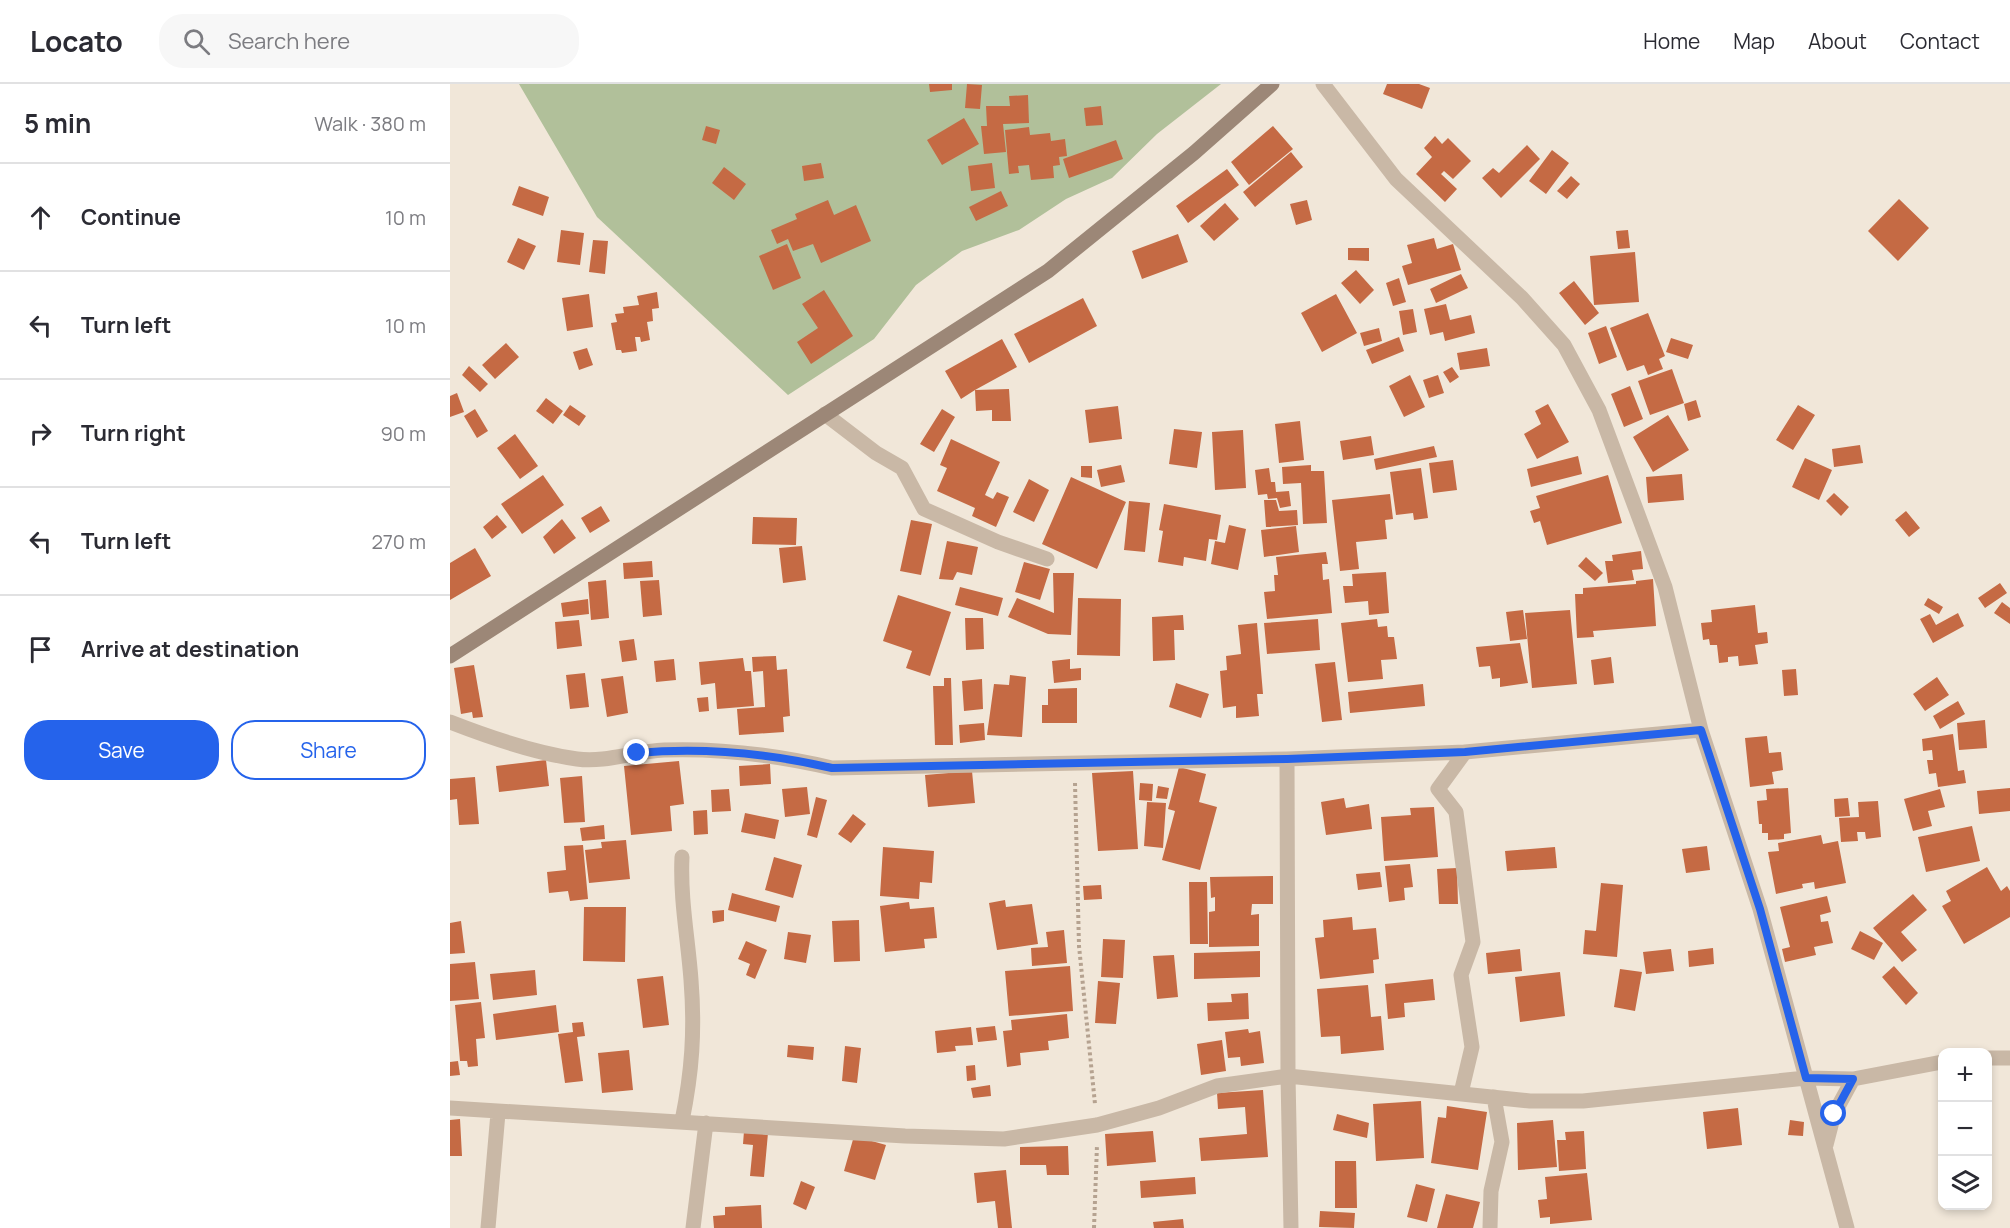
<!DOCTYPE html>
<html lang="en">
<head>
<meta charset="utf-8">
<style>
  :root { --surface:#fff; --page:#f7f7f7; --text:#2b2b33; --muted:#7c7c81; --line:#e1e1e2; --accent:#2563eb }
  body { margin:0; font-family:Manrope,sans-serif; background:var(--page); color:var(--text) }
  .controls { position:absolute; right:18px; bottom:18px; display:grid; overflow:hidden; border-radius:12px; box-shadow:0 3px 9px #0003 }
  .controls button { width:54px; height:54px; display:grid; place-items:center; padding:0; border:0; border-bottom:2px solid var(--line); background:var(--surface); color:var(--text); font:30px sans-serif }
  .stop { position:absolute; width:18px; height:18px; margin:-14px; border:4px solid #2563eb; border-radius:50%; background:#fff }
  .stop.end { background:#2563eb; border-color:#fff; box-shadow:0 2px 6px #0008 }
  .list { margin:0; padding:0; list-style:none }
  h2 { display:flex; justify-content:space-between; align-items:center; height:78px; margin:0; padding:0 24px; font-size:26px }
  h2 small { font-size:20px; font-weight:400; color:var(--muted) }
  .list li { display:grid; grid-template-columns:39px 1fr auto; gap:18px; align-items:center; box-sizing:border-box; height:108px; padding:0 24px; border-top:2px solid var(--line) }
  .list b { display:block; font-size:22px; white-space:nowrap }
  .list em { font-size:20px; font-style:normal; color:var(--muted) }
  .actions { display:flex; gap:12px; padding:18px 24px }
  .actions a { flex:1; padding:14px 0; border:2px solid var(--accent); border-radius:24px; text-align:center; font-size:21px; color:var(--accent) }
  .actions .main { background:var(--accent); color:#fff }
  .icon { flex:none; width:33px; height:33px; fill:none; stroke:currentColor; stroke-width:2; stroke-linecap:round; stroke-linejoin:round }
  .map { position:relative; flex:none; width:1560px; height:1144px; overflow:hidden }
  header { display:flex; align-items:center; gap:36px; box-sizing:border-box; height:84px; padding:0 30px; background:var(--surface); border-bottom:2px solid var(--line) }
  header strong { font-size:28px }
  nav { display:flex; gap:33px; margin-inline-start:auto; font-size:21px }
  .search { width:420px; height:54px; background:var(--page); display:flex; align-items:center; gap:15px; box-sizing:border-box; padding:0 21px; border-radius:24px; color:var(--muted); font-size:22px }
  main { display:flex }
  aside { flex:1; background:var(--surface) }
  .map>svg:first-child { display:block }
</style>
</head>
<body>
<header>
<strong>Locato</strong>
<div class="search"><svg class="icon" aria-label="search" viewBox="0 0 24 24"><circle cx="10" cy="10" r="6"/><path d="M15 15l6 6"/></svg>Search here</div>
<nav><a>Home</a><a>Map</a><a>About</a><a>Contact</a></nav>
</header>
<main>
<aside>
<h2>5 min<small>Walk · 380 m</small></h2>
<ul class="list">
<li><svg class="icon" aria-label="ahead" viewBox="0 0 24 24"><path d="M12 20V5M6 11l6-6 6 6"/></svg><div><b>Continue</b></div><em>10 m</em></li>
<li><svg class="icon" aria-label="left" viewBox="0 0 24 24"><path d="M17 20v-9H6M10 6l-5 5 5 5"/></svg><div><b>Turn left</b></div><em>10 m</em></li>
<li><svg class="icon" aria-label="right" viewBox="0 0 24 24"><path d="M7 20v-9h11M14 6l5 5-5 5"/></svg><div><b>Turn right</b></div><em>90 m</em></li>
<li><svg class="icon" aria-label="left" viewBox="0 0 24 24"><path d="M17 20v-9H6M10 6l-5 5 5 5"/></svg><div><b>Turn left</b></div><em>270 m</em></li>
<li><svg class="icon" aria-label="arrive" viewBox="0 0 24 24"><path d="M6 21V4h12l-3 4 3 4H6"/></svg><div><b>Arrive at destination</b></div></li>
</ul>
<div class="actions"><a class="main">Save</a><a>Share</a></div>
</aside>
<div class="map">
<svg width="1560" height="1144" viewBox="0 0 1560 1144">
  <rect width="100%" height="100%" fill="#f1e7d9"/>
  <path fill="#b1c09a" d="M69,0H771L707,50L662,94L616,115L569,146L512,167L466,201L424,255L338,311L147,133Z"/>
  <path fill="#c56a44" d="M479,0H502V6L480,8Z
    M517,0L532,1L530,25L515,24Z
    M937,0H969L980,4L972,25L933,10Z
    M578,11L579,39L553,40L556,68L534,70L531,42H537L536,22H560L559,12Z
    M651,22L653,41L636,42L634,24Z
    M514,34L529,60L492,81L477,56Z
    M256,42L270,46L266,60L252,56Z
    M823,42L843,65L799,101L781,78Z
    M579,43L580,51L600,49L601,57L615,55L617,72L609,73L610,81L603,82L604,94L581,96L579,81L568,82L569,89L559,90L555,46Z
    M985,52L992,60L998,54L1021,77L1003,95L994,87L991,90L1007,105L995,118L966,90L982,73L974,64Z
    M666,56L673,75L619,94L613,75Z
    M1077,61L1090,75L1051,114L1032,94L1043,84L1049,89Z
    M1102,66L1119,79L1096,110L1079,97Z
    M841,68L853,83L805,123L793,108Z
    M371,79L374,94L354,97L352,82Z
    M542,79L545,104L521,107L518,82Z
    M274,83L296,100L284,116L262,99Z
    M777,85L789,101L738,139L726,122Z
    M1121,92L1130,100L1117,115L1107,107Z
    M69,102L99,113L93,132L62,121Z
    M551,107L558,122L526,137L519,123Z
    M1449,115L1479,144L1448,177L1418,147Z
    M378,116L384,131L406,121L421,157L371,179L363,160L343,167L338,155L327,160L321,146L347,135L345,130Z
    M857,116L862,136L846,141L840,120Z
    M775,119L789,135L764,157L750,142Z
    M111,146L134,149L130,181L107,178Z
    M1178,146L1180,164L1168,165L1166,147Z
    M728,150L738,178L692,195L682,167Z
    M68,154L86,162L74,186L57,178Z
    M984,154L987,165L1003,160L1011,186L958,201L952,182L962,179L957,161Z
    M143,156L158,157L155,190L139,188Z
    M337,160L351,194L323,206L309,172Z
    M898,164H919V177L898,176Z
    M1185,168L1189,218L1144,221L1140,172Z
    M906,186L924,206L910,220L891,199Z
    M1011,190L1018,204L986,219L980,205Z
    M949,194L956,218L943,222L936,199Z
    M1124,197L1149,229L1135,241L1109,209Z
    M374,206L403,252L361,280L347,258L368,244L352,220Z
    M207,208L209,224L202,225L203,237L197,238L200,256L191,258L190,253H185L187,267L172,269L171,266H166L161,239L167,238L165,230L174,229L173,223L189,221L187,212Z
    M139,210L143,243L117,247L112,214Z
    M886,210L907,249L872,268L851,229Z
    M633,214L647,242L579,279L564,250Z
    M996,220L1000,236L1021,231L1025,249L995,257L993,248L980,251L974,225Z
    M963,225L967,248L953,251L949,227Z
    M1198,229L1215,272L1209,275L1213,285L1198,291L1194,281L1177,287L1160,244Z
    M1156,242L1167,273L1149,280L1138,249Z
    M929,244L932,257L914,262L910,249Z
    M949,253L954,267L922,280L916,266Z
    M1221,254L1243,261L1238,275L1216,268Z
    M552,255L567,283L525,306L559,305L561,337H542V326L526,327L525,306L511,315L495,287Z
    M56,259L69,273L45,295L32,281Z
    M137,264L143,281L129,286L123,268Z
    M1037,264L1040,282L1010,286L1007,269Z
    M19,282L38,300L30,308L12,291Z
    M1002,283L1009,293L1000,299L993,288Z
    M1222,285L1234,319L1200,331L1188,297Z
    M960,291L975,323L954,333L939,302Z
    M988,291L994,309L979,314L973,296Z
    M1180,302L1193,335L1174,343L1161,310Z
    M7,309L14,328L0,333V312Z
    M96,314L113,327L103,340L86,327Z
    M1246,316L1251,333L1238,337L1234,320Z
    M1098,320L1119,358L1087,375L1074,350L1091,340L1085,327Z
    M120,321L136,332L129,342L113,331Z
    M1348,321L1365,331L1343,366L1326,356Z
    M668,322L672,355L639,359L635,326Z
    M25,325L38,347L27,354L14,332Z
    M492,325L505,333L484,368L470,360Z
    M1218,331L1239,366L1203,388L1183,353Z
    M850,337L854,376L829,379L825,340Z
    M724,345L752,348L747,384L719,380Z
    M793,346L796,404L765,406L762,348Z
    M65,350L88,382L70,395L47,364Z
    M921,352L924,371L893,376L890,357Z
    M501,355L550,378L535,411L543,415L547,408L559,413L546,443L522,432L525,424L487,407L497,384L490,381Z
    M1410,361L1413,379L1384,383L1382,365Z
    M984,362L987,373L926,386L924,375Z
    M1128,372L1132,390L1081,403L1077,385Z
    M1355,374L1382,386L1369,416L1342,403Z
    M1003,376L1007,406L983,409L979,379Z
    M671,381L675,398L651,403L647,386Z
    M861,381V387H874L877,439L853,440L851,399L833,400L832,383Z
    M631,382H642V394L631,393Z
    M819,384L821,398H825L826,408L839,407L841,422L830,424L827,414L818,415L817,410L808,411L805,386Z
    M971,384L978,434L964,436L963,429L946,431L940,388Z
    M1232,390L1234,416L1198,419L1196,393Z
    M93,391L114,421L72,450L51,420Z
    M1158,391L1172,439L1097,461L1090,437L1084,439L1080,427L1090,424L1086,412Z
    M621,393L676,418L647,485L592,460Z
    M579,395L599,406L584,438L563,428Z
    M1384,409L1399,423L1391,432L1376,417Z
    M940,410L943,435L935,436L937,455L906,458L909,485L890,487L882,416Z
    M814,416H826L829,427L847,426L848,441L816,443Z
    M679,417L700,419L695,468L674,466Z
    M714,420L771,431L767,456L759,455L756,477L734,473L733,482L708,478L713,447L709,446Z
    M151,422L160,437L140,449L131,434Z
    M1456,427L1470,444L1459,453L1445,436Z
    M47,431L57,443L42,455L33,443Z
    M303,433L347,434L346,461L302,460Z
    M112,435L126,454L104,470L93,453Z
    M461,436L482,440L471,491L450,487Z
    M779,441L796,445L788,486L761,480L765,457L775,459Z
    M846,442L849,468L814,473L811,446Z
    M497,457L528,463L522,491L507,488L503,496L489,495Z
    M352,462L356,496L333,499L329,464Z
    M25,464L41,492L0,516V479Z
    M1191,467L1193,485L1182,486L1184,496L1158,499L1155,477H1163L1162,471Z
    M876,468L878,480H872L873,496L879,495L882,529L817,535L814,508L825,507L824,491H828L826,473Z
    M1136,473L1153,489L1145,497L1128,482Z
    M202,477L203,493L174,495L173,479Z
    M574,478L600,485L590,516L565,508Z
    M936,488L939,529L919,531L918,517L895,519L893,502H903L902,490Z
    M603,489H624L621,551L598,550L558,533L567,514L604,529Z
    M1203,495L1206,542L1143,547L1144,553L1127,554L1125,510H1133V504L1186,500V497Z
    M156,496L159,534L141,536L138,498Z
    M209,496L212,531L193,533L190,497Z
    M1550,499L1557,509L1535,524L1528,514Z
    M510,503L553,514L548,532L505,521Z
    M448,511L501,528L480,592L456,584L462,567L433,557Z
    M628,514L671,515L670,572L627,571Z
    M1478,514L1493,523L1489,530L1474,521Z
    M138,515L139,530L113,533L111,519Z
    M1552,518L1560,524V540L1544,529Z
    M1305,521L1308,549L1317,548L1318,559L1305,561L1308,580L1289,582L1288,572L1278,573V578L1269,579L1267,561H1260L1259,555L1253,556L1251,539L1262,538L1261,526Z
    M1073,526L1077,555L1060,557L1056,528Z
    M1120,526L1127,600L1082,604L1075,529Z
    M1508,529L1514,542L1483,559L1470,535L1480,530L1486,541Z
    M733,531L734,546H724L725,576L703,577L702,533Z
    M515,534H533L534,565L516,566Z
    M868,535L870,566L817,570L814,539Z
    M927,535L928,543L937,542L938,553H944L947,575L931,576L933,595L898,598L891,539Z
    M129,536L132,562L107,565L105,538Z
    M807,539L813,610H807L809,632L786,634V622L773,624L770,587L777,586L776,572L791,570L788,541Z
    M184,555L187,576L172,578L169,557Z
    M1070,559L1078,599L1050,603V594L1042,595L1040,582L1029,583L1026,563Z
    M326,572L327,586L337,585L340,632L333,633L334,648L289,651L287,625L315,623L313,587L303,588L302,573Z
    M1161,573L1164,599L1144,601L1141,576Z
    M293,574L295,587H301L304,622L267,625L265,599L251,601L249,578Z
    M224,575L226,596L206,598L204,577Z
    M620,575V585L631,584V596L604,599L602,577Z
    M885,578L892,636L872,638L865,580Z
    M24,581L33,633L23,634L22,628L11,630L4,584Z
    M1346,585L1348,611L1334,612L1332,586Z
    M135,589L139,623L120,625L116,591Z
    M560,591L576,593L572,653L537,651L544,600L559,601Z
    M173,592L178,629L157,633L151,595Z
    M1487,593L1499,611L1475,627L1463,610Z
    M494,594H501L503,661H485L483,602H494Z
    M532,595L533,625L514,627L512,597Z
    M726,599L759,610L751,634L719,623Z
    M973,600L975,622L900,629L898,608Z
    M627,604V639H592V621H598V605Z
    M258,613L259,627L249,628L247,614Z
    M1508,617L1515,630L1490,645L1483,632Z
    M1535,636L1537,664L1509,666L1507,639Z
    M534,639L535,656L510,659L509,641Z
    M1503,650L1508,687L1514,686L1516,699L1488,703L1486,689L1479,690L1477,676H1483L1482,666L1473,667L1472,655Z
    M1317,652L1319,669L1331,668L1333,686L1322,688L1324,700L1300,703L1295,654Z
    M96,676L99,702L49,708L46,682Z
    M229,677L234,720L220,722L222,747L181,751L174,682Z
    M320,680L321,700L290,702L289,682Z
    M729,683L756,690L749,718L767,723L750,786L712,776L725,727L718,725Z
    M522,687L525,719L478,723L475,691Z
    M683,687L688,765L648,767L642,689Z
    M132,692L135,738L114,739L110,694Z
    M25,693L29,740L9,741L7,715L0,716V695Z
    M690,699L703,700L702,717L689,716Z
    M708,702L719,704L717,715L706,714Z
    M357,703L360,730L335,733L332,705Z
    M1338,704L1341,749L1334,750V755L1318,756V749H1312V740H1309L1307,717L1317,716L1316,705Z
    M1560,704V727L1529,730L1527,707Z
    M279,705L281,727L262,728L261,706Z
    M1490,705L1495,723L1478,727L1482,742L1463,747L1454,715Z
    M366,713L377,716L367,754L357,751Z
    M894,714L896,724L919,720L922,745L876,751L871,718Z
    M1398,714L1400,732L1385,733L1384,715Z
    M1428,717L1431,753L1416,755L1415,748H1407L1408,757L1391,758L1389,734L1409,733L1408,718Z
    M697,718L716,719L713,764L694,762Z
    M984,723L988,773L934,777L931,733L961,731L960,724Z
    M257,726L258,750L244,751L243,727Z
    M295,729L329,736L325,755L291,748Z
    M403,730L416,740L401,759L388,750Z
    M154,741L155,755L132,757L130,744Z
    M1522,742L1530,777L1476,788L1468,753Z
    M1371,751L1373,760L1388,757L1396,799L1365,805L1364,798L1352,800L1353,804L1326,810L1318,768L1329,767L1328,759Z
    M176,756L180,795L139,799L135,766L152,764L151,758Z
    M133,761L138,815L120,817L118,807L99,809L97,788L116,786L114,762Z
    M1257,762L1260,786L1236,789L1232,765Z
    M433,763L484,767L482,799L470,798L469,815L430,812Z
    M1105,763L1107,784L1057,787L1055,767Z
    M324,773L352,781L343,814L315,806Z
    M960,780L963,803L954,804L955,816L939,818L935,782Z
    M1537,783L1551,807L1557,802L1560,807V833L1514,860L1492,822L1501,817L1496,807Z
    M1007,784L1008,820H989L987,785Z
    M930,788L932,803L908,806L906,790Z
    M823,792V820H802L801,831L809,830V862L759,863V828L765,827V813L761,814L760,793Z
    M739,798H757L758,860H740Z
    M1151,799L1173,801L1167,873L1133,870L1135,846L1146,847Z
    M651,801L652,815L634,816L633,802Z
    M282,809L330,822L326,838L278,826Z
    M1463,810L1477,826L1451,848L1467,866L1452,878L1423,844Z
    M1377,812L1381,828L1370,831L1371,838L1378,837L1383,859L1364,863L1366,871L1335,878L1332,865L1340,863L1330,823Z
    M555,816L556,823L582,820L588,860L547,866L539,819Z
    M459,818L460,825L484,823L487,854L474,855L475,864L435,868L430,822Z
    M134,823H176L175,878L133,877Z
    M274,826V837L263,839L262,827Z
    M902,833L903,846L926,844L929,875L923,876L924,889L870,895L865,854L874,853L873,836Z
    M409,836L410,877L384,878L382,837Z
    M11,837L15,869L0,870V839Z
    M614,846L617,879L582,882L581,864L598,863L596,848Z
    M1410,847L1433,859L1424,876L1401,865Z
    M338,848L361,851L356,879L334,875Z
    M653,855L675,856L673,894L651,893Z
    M296,857L317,866L305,895L296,891L300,880L288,875Z
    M1263,864L1264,880L1239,883L1238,867Z
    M1070,865L1072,887L1038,890L1036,869Z
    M1221,865L1224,887L1196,890L1193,868Z
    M810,867V893L744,895V869Z
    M724,871L728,913L707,915L703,872Z
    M25,878L29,915L0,917V880Z
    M620,882L623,927L559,932L555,887Z
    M1444,882L1468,909L1456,921L1432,893Z
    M1170,885L1192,888L1185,927L1164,923Z
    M85,886L87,911L43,916L40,890Z
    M1110,888L1115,932L1070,938L1065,893Z
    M213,892L219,941L193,944L187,895Z
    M983,895L985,916L954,919L955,933L938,935L935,900Z
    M648,897L670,899L666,940L645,939Z
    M918,901L921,933L931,932L934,966L891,970L890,952L871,953L867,905Z
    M798,909L799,935L758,937L757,919L782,918L781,910Z
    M31,918L35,954L26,955L28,982L18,983L17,977H10L5,921Z
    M106,921L109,948L46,956L43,930Z
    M617,930L619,954L598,957L599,966L570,969L571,981L557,983L553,947L562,946L561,936Z
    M133,938L135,952L127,953L133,997L115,999L108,950L123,948L122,939Z
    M545,942L547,956L528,958L526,944Z
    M521,943L523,961L505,962L506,967L487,969L485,947Z
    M798,945L799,949L810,947L814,979L791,982L790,973L778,974L775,948Z
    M772,956L776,987L751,991L747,960Z
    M338,961L364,963L363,976L337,973Z
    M395,962L411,964L407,999L392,997Z
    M179,966L183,1006L152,1009L148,969Z
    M8,977L10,991L0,992V978Z
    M525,981L526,996L517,997L516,982Z
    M540,1001L541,1012L523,1014L521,1004Z
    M813,1006L818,1073L751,1077L749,1054L797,1050L795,1023L768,1025L767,1009Z
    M971,1017L974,1074L926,1077L923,1020Z
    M997,1022L1037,1028L1028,1086L981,1079L988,1033L996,1034Z
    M1288,1024L1292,1061L1257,1065L1253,1028Z
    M887,1030L919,1039L917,1054L883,1046Z
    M10,1035L12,1072H0V1036Z
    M1103,1036L1107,1083L1068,1086L1067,1039Z
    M1340,1036L1354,1038L1353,1052L1338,1051Z
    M294,1047L318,1049L314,1093L300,1092L303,1061L293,1060Z
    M703,1047L706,1078L657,1082L655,1050Z
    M1134,1047L1136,1085L1109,1087L1107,1056H1116L1115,1048Z
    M404,1052L436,1061L425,1096L394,1087Z
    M618,1062L619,1091H597L596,1081H570V1063Z
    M885,1077H906L907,1124H885Z
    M556,1086L562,1144H548L545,1117L527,1119L524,1089Z
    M1137,1089L1142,1136L1100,1140V1133L1090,1134L1088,1116L1097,1115L1095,1093Z
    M745,1093L746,1110L691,1114L690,1097Z
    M351,1097L365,1103L356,1126L343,1120Z
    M966,1100L985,1105L977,1138L957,1133Z
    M996,1110L1030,1118L1023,1144H987Z
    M311,1121L312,1144H264L263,1132L275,1131V1123Z
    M870,1127L905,1129L904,1144L869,1143Z
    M733,1135L734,1144H704L703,1138Z"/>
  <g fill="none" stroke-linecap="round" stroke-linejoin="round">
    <path stroke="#b5a290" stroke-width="4" stroke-dasharray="3 3" stroke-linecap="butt" d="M625,699L629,862L645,1020
      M644,1144L647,1061"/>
    <path stroke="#c9b8a6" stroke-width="15" d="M873,0L946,95L1072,214L1114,261L1149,326L1215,503L1251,646L1310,825L1397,1144
      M375,330L426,369L452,384L474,425L548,458L597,475
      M0,638C41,654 84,669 127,675C156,679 185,667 214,666C271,664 326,671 382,684L837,675L1015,668L1251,646
      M837,675L838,992L841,1144
      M232,773C230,815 238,855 241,896C245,947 242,988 232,1037
      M1538,974H1560
      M1011,1009L1022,963L1011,891L1023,858L1006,728L988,705L1015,668
      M0,1024L455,1052L554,1055L647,1041L709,1024L767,1002L838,992L1080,1017H1133L1356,994L1403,995L1492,978
      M1376,1061L1384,1030L1403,995
      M38,1144L48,1029
      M243,1144L256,1039
      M1040,1144L1041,1107L1052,1058L1044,1013"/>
    <path stroke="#9c8777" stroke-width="15" d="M0,572L598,187L744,69L822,0"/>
  </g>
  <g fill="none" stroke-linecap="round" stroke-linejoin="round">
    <path stroke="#2563eb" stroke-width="8" d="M187,669C253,663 317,669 382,684L837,675L1015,668L1251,646L1310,825L1356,994L1403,995L1384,1030"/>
  </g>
</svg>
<div class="controls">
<button>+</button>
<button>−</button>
<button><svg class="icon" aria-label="layers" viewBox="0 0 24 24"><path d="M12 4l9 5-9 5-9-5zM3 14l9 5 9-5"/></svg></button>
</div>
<div class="stop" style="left:1384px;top:1030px"></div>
<div class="stop end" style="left:187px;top:669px"></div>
</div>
</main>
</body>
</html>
